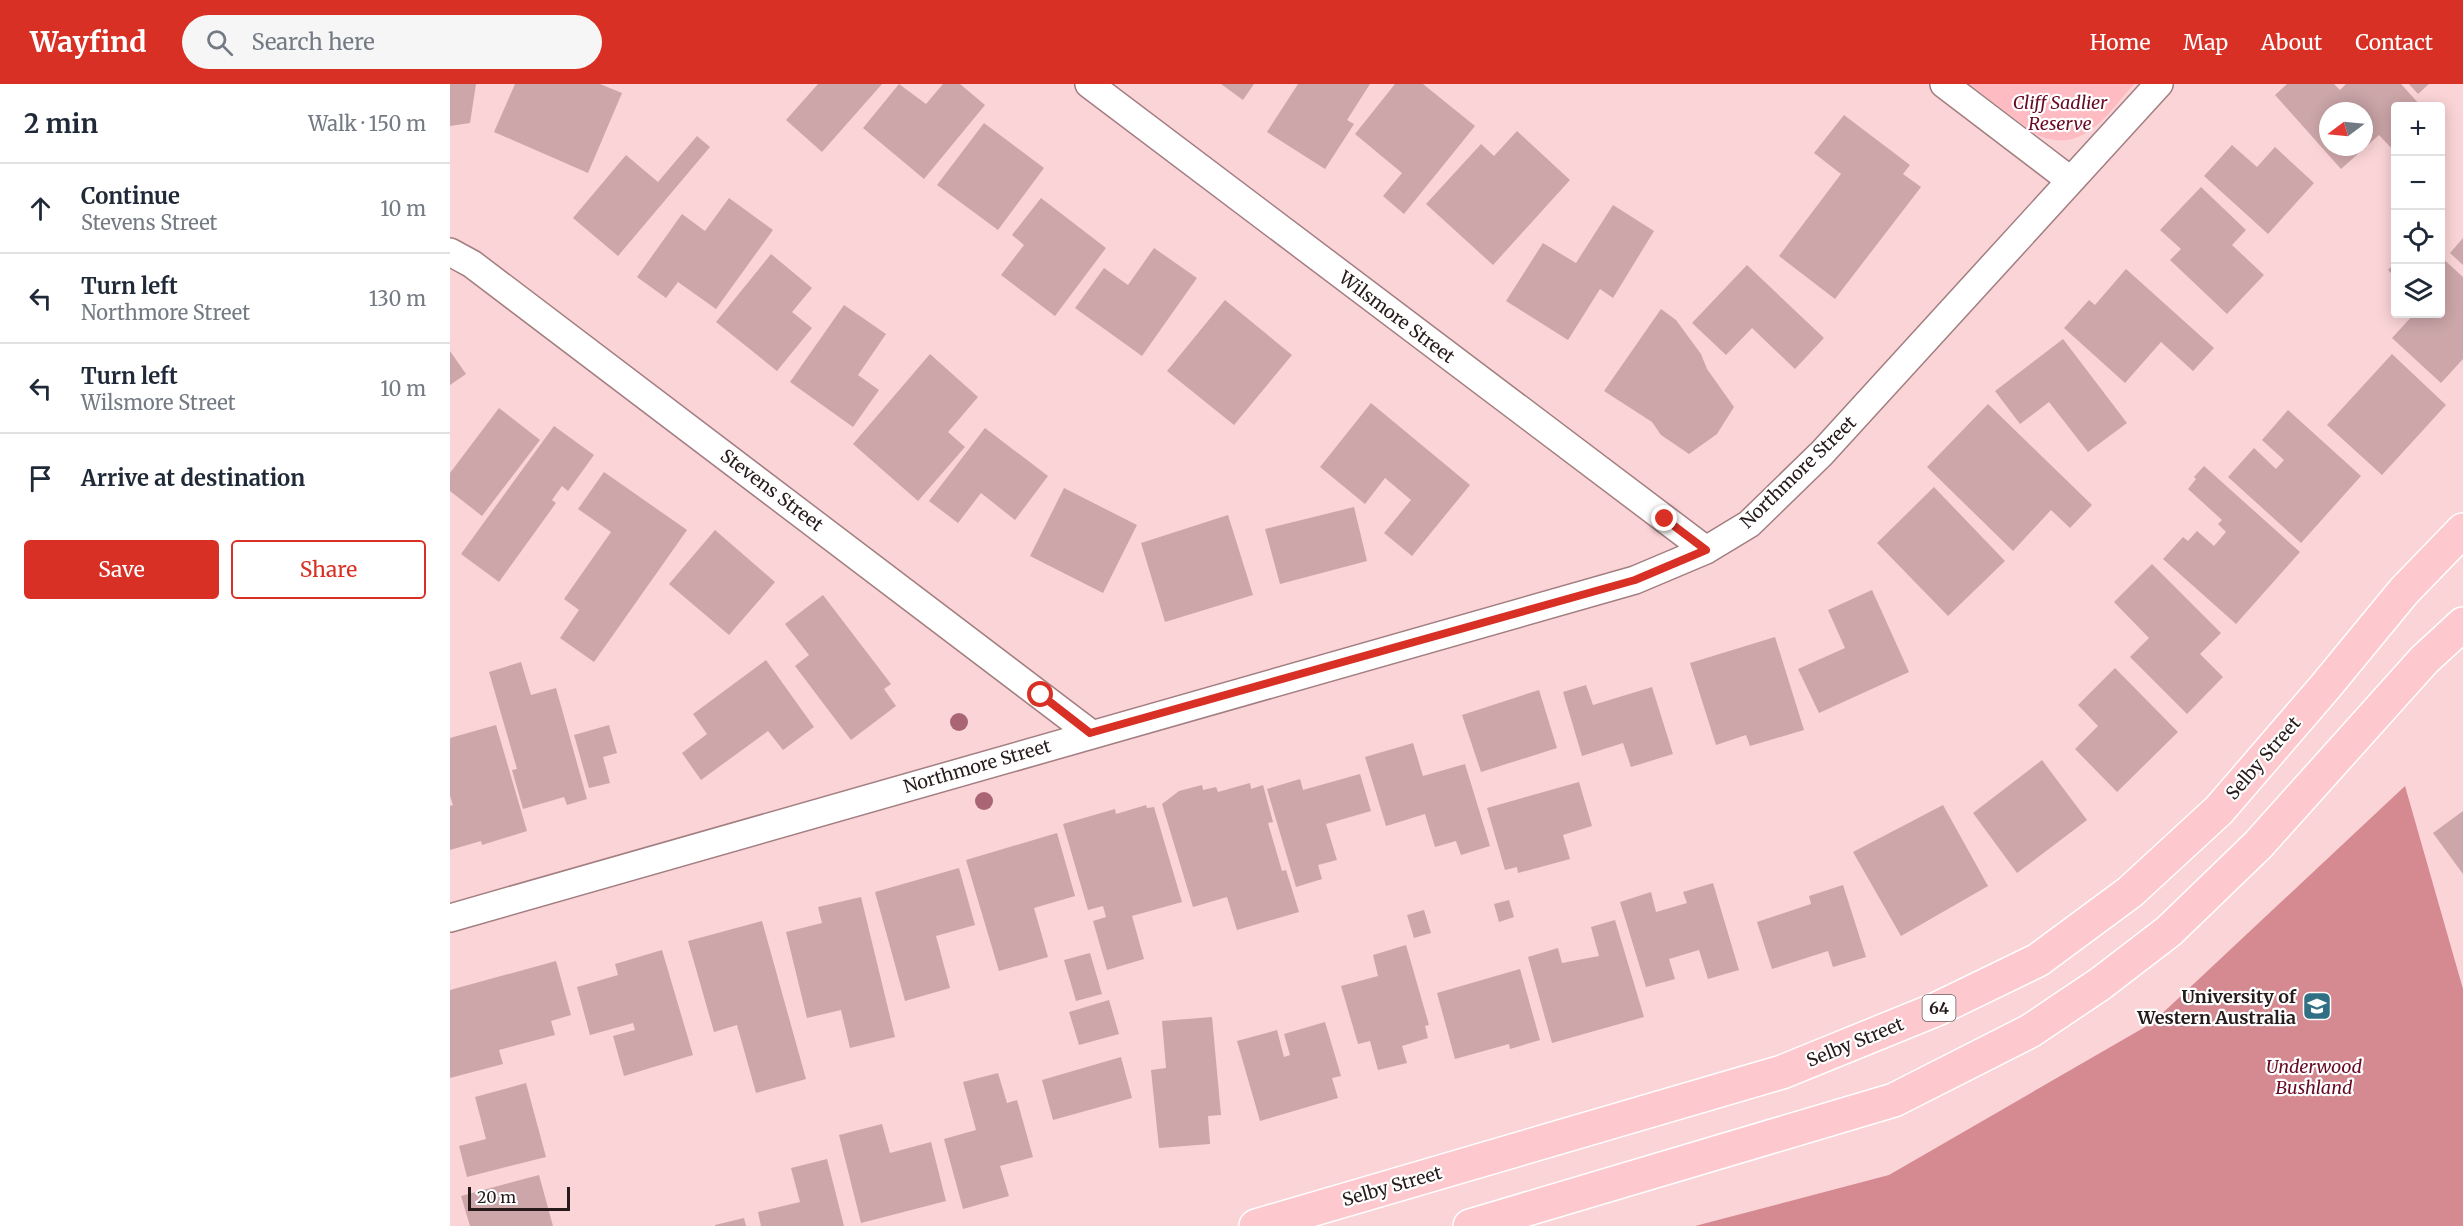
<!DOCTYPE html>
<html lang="en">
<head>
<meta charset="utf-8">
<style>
  :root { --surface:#fff; --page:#f6f6f7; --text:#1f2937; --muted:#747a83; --line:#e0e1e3; --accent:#d93025 }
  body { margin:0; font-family:Merriweather,serif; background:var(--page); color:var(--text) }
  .controls { position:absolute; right:18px; top:18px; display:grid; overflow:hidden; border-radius:6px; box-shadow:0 3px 15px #0003 }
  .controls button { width:54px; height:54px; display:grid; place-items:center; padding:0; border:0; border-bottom:2px solid var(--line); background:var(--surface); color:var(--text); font:30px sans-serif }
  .compass { position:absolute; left:1869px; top:18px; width:54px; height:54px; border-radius:50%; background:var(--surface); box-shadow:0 3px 15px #0003; rotate:254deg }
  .scale { position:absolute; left:18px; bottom:15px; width:102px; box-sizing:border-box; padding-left:6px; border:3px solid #271a1b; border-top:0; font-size:16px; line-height:21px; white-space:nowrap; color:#271a1b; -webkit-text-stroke:4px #fff; paint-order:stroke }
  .stop { position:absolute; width:18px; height:18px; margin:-14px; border:4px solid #d93025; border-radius:50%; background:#fff }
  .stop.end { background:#d93025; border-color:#fff; box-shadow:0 2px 6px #0008 }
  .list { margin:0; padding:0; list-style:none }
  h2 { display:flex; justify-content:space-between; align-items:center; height:78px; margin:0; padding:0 24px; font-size:26px }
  h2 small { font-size:20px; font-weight:400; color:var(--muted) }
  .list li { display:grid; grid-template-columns:39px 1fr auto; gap:18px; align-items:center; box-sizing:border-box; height:90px; padding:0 24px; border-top:2px solid var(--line) }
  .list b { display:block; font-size:22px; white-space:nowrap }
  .list p { margin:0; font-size:20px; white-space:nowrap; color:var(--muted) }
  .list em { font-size:20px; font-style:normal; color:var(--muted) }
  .actions { display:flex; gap:12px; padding:18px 24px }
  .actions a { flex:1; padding:14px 0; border:2px solid var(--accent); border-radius:6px; text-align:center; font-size:21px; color:var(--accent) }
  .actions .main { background:var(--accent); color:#fff }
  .icon { flex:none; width:33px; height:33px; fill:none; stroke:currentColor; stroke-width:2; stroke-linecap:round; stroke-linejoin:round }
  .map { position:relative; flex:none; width:2013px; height:1142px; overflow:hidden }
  header { display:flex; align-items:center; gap:36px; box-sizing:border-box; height:84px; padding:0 30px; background:var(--accent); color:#fff }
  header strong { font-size:28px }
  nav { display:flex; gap:33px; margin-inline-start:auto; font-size:21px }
  .search { width:420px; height:54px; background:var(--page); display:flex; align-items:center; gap:15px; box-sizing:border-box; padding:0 21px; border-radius:33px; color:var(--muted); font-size:22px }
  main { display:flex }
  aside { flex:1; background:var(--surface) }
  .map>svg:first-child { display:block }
</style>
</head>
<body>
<header>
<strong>Wayfind</strong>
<div class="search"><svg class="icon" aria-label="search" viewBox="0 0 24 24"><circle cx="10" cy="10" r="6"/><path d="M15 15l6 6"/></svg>Search here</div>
<nav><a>Home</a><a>Map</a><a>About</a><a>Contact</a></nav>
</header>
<main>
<aside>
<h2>2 min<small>Walk · 150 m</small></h2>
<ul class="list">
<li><svg class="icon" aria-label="ahead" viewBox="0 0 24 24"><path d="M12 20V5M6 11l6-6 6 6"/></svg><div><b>Continue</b><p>Stevens Street</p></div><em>10 m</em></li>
<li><svg class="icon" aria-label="left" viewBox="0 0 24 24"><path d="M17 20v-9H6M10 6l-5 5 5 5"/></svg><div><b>Turn left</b><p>Northmore Street</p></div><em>130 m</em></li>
<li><svg class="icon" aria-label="left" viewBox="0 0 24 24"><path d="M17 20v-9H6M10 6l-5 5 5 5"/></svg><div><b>Turn left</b><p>Wilsmore Street</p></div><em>10 m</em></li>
<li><svg class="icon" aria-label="arrive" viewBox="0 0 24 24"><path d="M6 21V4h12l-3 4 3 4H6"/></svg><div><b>Arrive at destination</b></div></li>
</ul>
<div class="actions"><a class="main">Save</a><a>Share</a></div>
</aside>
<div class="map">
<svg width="2013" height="1142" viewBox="0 0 2013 1142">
  <rect width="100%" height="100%" fill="#fbd4d7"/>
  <path fill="#febbc1" d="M1519,0H1684C1656,31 1634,71 1587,51Z"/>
  <path fill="#d58991" d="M1955,702L2013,905V1142H1245L1439,1091L1702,939Z"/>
  <path fill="#cca6a9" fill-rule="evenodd" d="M0,0H26L20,39L0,42Z
    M65,0H150L172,9L138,89L44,48Z
    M368,0H432L372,68L336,36Z
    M449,0L476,20L493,0H510L535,21L474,95L413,44Z
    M771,0H804L793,16Z
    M848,0H920L897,36L904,40L875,85L817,48Z
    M945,0H973L1025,42L954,130L933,112L952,89L905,50Z
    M1837,0H1884L1890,6L1896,0H1951L1971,22H1946V69L1929,51L1891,85L1825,11ZM1878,27H1914V63H1878Z
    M1959,0H1979L1968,10Z
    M1394,31L1460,81L1453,90L1471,103L1385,215L1329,172L1391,90L1364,69Z
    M534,39L594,84L548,146L487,101Z
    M1067,47L1120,96L1043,181L976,120L1031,60L1044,72Z
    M247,52L260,63L168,172L123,134L176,71L208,98Z
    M1782,61L1807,83L1825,63L1864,99L1818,150L1754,92Z
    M1751,103L1796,146L1782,161L1814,191L1777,230L1720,176L1731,165L1710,146Z
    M279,114L323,146L266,225L228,198L216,214L187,193L232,130L255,147Z
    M591,114L656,164L605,232L551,191L574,161L562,151Z
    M1163,121L1204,147L1163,214L1150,205L1118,256L1056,217L1093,159L1126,179Z
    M2013,154V181L2000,169Z
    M704,164L747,194L692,272L625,224L654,184L678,201Z
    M321,170L362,204L342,228L362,244L327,287L266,238Z
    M1990,172L2013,193V275L1991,299L1942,254L1964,230H1990Z
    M1946,178V194L1938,186Z
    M1297,181L1374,254L1345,285L1302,244L1276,271L1242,239Z
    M1676,185L1764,264L1743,287L1711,258L1675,299L1614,244L1639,216L1645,221Z
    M775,216L842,271L784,341L717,287Z
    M394,221L436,250L408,291L429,306L403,343L340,298Z
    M1211,225L1226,236L1251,270L1257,285L1284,323L1267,350L1239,370L1211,351L1202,338L1154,307Z
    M1613,255L1677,339L1638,368L1599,318L1570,340L1545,307Z
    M0,267L16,290L0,301Z
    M480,270L528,313L498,348L515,363L468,417L403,360Z
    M1942,270L1996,321L1932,391L1877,341Z
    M921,319L1020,401L962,472L934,449L961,416L935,394L915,420L870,383Z
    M1538,320L1642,421L1620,444L1601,426L1563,467L1477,383Z
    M49,324L90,356L32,432L0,407V389Z
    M1838,326L1911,392L1851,459L1778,393L1804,364L1826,385L1834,376L1812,356Z
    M104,342L144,371L118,407L112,402L102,416L106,419L49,498L11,470Z
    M535,344L598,392L565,436L531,409L508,439L479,417Z
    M1754,382L1850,468L1786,540L1713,475L1733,453L1738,457L1747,447L1764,462L1776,448L1768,440L1772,436L1738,405L1746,395L1744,393Z
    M154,388L237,446L144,578L110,554L129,526L114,515L161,448L128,425Z
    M1484,403L1555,477L1498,532L1427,459Z
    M614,404L687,441L653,509L580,472Z
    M904,423L917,477L830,500L815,445Z
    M778,431L803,511L715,538L691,459Z
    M265,446L325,498L279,551L219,500Z
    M1702,480L1771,549L1750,570L1773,593L1737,630L1680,573L1699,554L1664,518Z
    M1422,506L1459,588L1369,629L1348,585L1395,564L1378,526Z
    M373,511L441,600L434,605L446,622L401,656L345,582L359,571L335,540Z
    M1325,553L1354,646L1300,662L1296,651L1266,661L1240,579Z
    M316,576L364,643L333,666L318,647L251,696L232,669L257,650L243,630Z
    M71,578L81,611L106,604L137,715L117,721L114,713L73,725L62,686L67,685L39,588Z
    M1665,584L1728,648L1667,708L1625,665L1648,642L1628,621Z
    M1136,601L1143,621L1202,603L1223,670L1181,683L1173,659L1132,672L1113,608Z
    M1089,606L1107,664L1031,688L1012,631Z
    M46,641L77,747L32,761L31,757L0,766V722L3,721L0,712V654Z
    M159,641L167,669L153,673L160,699L139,704L124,651Z
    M963,659L973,692L1015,680L1040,762L1011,771L1006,757L985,763L975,730L936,742L915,673Z
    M1592,676L1637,736L1567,789L1523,729Z
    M910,690L921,727L876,740L887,776L868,781L872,795L846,803L817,705L850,695L853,706Z
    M1129,698L1142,742L1113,751L1120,775L1068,789L1067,783L1055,786L1037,724Z
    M800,699L801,705L813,701L823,738L818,739L832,787L836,786L849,828L787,846L777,813L743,823L712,720L729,707L752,701L753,706L766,703L768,708Z
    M696,721L697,724L704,723L732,818L682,832L694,875L657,886L643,837L656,833L653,822L638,826L613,740L665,725L666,730Z
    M1493,721L1538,802L1451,852L1403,768Z
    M2013,727V790L1983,749Z
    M607,749L625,812L584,824L598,873L549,887L516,776Z
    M509,784L525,841L486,852L500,904L455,917L425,808Z
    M1263,799L1289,886L1258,895L1249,866L1219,875L1225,895L1196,903L1170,818L1201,808L1206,828L1237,819L1233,808Z
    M1393,801L1416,873L1383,883L1378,867L1322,885L1307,838L1361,820L1359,812Z
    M411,813L445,953L400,964L391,926L357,934L336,848L372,839L368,823Z
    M1059,816L1064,833L1049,838L1044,820Z
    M974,826L981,849L964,854L957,831Z
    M1165,836L1194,933L1102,959L1078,873L1108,864L1112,879L1149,872L1141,843Z
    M312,837L356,995L306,1009L287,941L264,948L238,857Z
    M956,861L979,941L975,942L978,954L952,962L957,979L928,986L920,957L908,960L891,902L928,892L923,871Z
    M212,866L243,971L174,992L163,952L185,946L183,939L140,951L127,903L168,891L165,880Z
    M640,869L652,910L626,917L614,876Z
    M106,877L121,931L101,937L105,951L49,966L53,980L0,994V906Z
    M1070,885L1090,956L1060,965L1059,960L1005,975L987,909Z
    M659,916L669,950L629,961L619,928Z
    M762,933L771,1031L758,1032L760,1060L709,1064L701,986L716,984L712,937Z
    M875,938L891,992L882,994L888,1014L810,1037L787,957L827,946L834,973L840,971L834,950Z
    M671,973L682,1014L603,1036L592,996Z
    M548,989L557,1019L567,1016L583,1073L550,1082L559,1112L513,1125L494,1055L526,1046L513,998Z
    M76,999L96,1073L17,1093L9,1062L36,1055L25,1013Z
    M432,1040L440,1069L481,1058L496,1117L411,1139L389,1051Z
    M377,1075L394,1142H311L308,1128L350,1118L341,1084Z
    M89,1091L103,1142H20L11,1112Z
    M294,1134L296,1142H265V1141Z"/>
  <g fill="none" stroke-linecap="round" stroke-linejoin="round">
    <g stroke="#a27e81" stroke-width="30">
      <path id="minor" d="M639,0L1256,466
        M1494,0L1620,96
        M0,168L22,180L640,649
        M0,834L1185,496L1256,466L1299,440L1372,369L1709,0"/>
    </g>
    <g stroke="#fff" stroke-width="36">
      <path id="primary" d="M806,1142L1332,988L1487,925L1588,876L1680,808L1769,726L1875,603L1954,507L2013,446
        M1020,1142L1444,1016L1580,947L1650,900L1719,847L1808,761L1974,576L2013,540"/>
    </g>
    <use href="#minor" stroke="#fff" stroke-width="27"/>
    <use href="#primary" stroke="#fdc9ce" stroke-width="33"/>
  </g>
  <g fill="#aa6575">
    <circle cx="509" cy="638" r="9"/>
    <circle cx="534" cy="717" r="9"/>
  </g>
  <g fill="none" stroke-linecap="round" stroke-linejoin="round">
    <path stroke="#d93025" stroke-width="8" d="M591,611L640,649L1185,496L1256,466L1215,435"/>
  </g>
  <defs>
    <g id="university-square" transform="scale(1.5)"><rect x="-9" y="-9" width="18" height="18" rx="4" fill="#306f84" stroke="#fff"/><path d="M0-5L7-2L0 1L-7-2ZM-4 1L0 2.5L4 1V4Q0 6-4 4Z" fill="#fff"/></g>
  </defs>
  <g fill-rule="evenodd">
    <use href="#university-square" x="1867" y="922"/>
  </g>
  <g text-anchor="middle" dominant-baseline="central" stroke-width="4.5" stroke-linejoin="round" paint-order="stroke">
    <rect fill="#fff" stroke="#685f5f" stroke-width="1.5" x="1472.5" y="911" width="33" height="26" rx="4.5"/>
    <g font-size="16" font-weight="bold" fill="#271a1b">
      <text x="1489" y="924">64</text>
    </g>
    <g font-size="18" font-style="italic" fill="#670b24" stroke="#fff">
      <text x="1610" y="18">Cliff Sadlier<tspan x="1610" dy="21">Reserve</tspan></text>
      <text x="1864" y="982">Underwood<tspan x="1864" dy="21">Bushland</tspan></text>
    </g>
    <g font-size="18" fill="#271a1b" stroke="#fff">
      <text transform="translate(947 233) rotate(37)">Wilsmore Street</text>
      <text transform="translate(1348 388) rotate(-44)">Northmore Street</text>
      <text transform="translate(322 406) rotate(37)">Stevens Street</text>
      <text transform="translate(1813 674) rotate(-49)">Selby Street</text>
      <text transform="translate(527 682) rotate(-16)">Northmore Street</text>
      <text transform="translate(1405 958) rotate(-22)">Selby Street</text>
      <text transform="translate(942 1102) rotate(-16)">Selby Street</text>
    </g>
    <g font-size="18" font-weight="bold" fill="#271a1b" stroke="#fff" text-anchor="end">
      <text x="1846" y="912">University of<tspan x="1846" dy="21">Western Australia</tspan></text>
    </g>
  </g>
</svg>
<div class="controls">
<button>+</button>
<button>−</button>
<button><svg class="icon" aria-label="locate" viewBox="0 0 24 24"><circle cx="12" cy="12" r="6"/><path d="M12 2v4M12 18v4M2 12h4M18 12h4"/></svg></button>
<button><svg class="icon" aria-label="layers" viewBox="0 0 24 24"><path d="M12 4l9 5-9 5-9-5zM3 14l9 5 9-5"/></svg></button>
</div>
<svg class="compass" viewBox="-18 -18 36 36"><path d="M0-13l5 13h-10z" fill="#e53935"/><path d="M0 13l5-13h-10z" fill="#747a83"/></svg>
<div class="scale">20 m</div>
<div class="stop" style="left:591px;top:611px"></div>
<div class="stop end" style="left:1215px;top:435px"></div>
</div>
</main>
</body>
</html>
